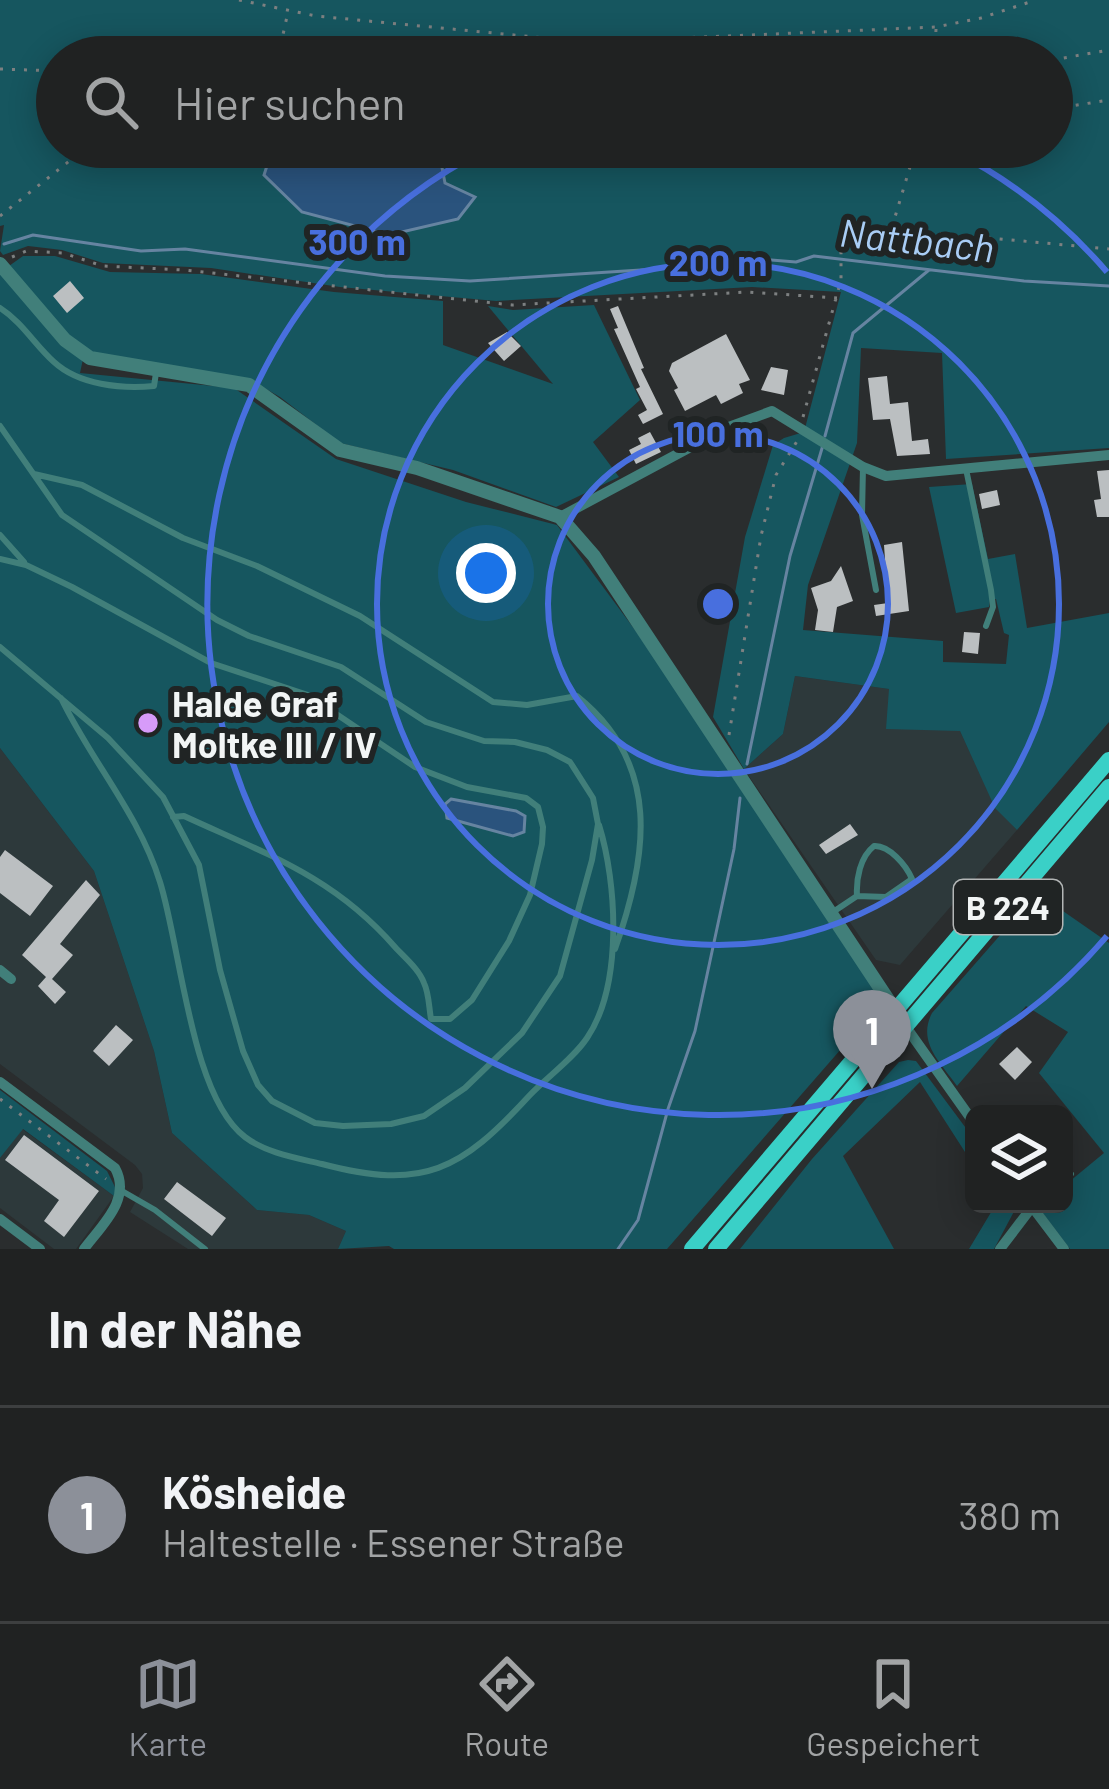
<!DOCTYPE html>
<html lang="de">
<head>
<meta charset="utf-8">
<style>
  :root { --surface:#202222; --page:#2d2f2f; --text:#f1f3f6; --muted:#a2a4a5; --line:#3d3f40; --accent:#8c9099 }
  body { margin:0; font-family:Barlow,sans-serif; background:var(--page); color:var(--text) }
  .controls { position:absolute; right:36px; bottom:36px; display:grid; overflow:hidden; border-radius:18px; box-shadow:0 6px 30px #0003 }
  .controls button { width:108px; height:108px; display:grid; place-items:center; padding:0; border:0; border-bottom:3px solid var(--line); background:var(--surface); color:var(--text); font:60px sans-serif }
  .you { position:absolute; left:486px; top:573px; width:42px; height:42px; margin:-30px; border:9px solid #fff; border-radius:50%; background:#1a73e8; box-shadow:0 0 0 18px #1a73e833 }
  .badge { display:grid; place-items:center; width:78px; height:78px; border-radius:50%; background:var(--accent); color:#fff; font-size:39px; font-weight:700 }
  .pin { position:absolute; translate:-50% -99px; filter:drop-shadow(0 3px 6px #0008) }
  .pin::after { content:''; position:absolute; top:63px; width:42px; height:36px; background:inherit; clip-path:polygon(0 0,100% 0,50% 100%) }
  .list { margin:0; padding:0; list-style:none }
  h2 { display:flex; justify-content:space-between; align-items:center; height:156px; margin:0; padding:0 48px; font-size:51px }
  h2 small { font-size:39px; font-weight:400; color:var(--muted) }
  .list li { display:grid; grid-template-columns:78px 1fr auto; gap:36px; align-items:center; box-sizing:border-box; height:216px; padding:0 48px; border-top:3px solid var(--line) }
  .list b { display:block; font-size:45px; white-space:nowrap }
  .list p { margin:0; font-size:39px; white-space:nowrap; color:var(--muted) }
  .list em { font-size:39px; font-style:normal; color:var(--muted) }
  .icon { flex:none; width:66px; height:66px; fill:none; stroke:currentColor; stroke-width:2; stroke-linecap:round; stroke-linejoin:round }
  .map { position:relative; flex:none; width:1109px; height:1249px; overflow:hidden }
  .search { position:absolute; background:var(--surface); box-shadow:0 6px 30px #0003; left:36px; right:36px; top:36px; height:132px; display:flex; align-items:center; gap:30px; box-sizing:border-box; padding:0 42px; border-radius:66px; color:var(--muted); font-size:45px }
  .sheet { height:372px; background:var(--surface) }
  nav { display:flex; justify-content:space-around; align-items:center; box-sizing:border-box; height:168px; border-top:3px solid var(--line); background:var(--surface); font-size:33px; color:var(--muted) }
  nav a { display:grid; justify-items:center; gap:6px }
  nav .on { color:var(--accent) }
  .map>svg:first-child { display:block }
</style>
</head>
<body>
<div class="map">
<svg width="1109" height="1249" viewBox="0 0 1109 1249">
  <rect width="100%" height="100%" fill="#2a2d2e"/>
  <path fill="#2d393b" d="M795,676L889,689L960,731L995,807L1017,830L900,965L876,960L744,769L783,734Z
    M0,748L94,871L154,1051L172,1133L257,1210L309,1215L346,1231L338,1249H188L130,1212L143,1188L142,1174L135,1165L0,1064Z
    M22,1129L114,1196L76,1249H54L0,1208V1158Z"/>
  <path fill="#16565f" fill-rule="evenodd" d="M0,0H1109V448L946,459L942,353L861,348L857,443L808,585L803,630L943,641V662L1006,664L1009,635L1004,633L996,599H990L989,607L956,613L929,487L972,484L988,559L1015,554L1027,628L1109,613V722L1017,830L995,808L960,731L886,729L889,689L795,676L783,734L744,769L713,717L745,537L773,445L784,438L804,432L841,292L752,287L496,301L340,287L211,268L103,263L62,250L28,246L3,255L0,251L4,225L0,226ZM57,57H1052V147H57Z
    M23,256H55L110,272L201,274L334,292L443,301V345L553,384L488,306L513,310L594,305L640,400L593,442L619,477L556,507L453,470L340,443L280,397L249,379L95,354L71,339L9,266Z
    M0,273L62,344L83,359L80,373L234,388L336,459L466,502L557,525L638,634L882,1002L667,1249H394L389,1246L338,1249L346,1231L309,1215L257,1210L172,1133L154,1051L94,871L0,748Z
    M1037,893L1109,943V1249H1070L1038,1207L1064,1204V1186L1104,1153L1039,1073L1068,1032L1026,1006L957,1086C940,1062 917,1042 932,1013Z
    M908,1060L916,1061L974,1139V1166L920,1082L843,1156L894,1249H740L812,1159L899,1062Z
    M0,1090L107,1171L116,1189L114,1196L23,1129L0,1158Z
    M996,1204H1018L994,1249H969Z"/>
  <path fill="#2a537d" stroke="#6684a1" stroke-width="3" d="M273,147H438L445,183L475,197L458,219L389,235L302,212L264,175Z
    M451,799L516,811L525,816L524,832L513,836L447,818L445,804Z"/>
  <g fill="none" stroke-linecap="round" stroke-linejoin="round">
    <path stroke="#6684a1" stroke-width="3" d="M4,244L33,235L141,251L185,249L385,276L470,281L703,266L745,258L796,262L814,256L1024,281L1109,286
      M825,436L853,333L929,270
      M747,764L790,556L823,445
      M618,1249L638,1220L668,1109L695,1031L734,849L740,798"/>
  </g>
  <path fill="#bbbfc1" d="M70,281L84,298L67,313L53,296Z
    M618,306L644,368L641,369L663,414L643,424L638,415L647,410L636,389L640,387L614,329L618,328L610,309Z
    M507,332L521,346L504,361L488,343Z
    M726,334L750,380L739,384L743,393L721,404L716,395L685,411L674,390L678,388L669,371L672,363Z
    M771,367L788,370L784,395L761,390Z
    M887,376L890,404L908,402L912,441L928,439L930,454L897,456L890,419L873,420L868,378Z
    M650,432L661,452L636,464L629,450L641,444L638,438Z
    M1109,470V517H1097L1094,500L1101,499L1097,471Z
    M997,490L1000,505L982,509L979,494Z
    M902,542L909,611L876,616L874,605L888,603L884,545Z
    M841,566L853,601L837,607L833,632L815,630L818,610L811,588L831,581Z
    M964,632L980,633L978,654L962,652Z
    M850,824L858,835L826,854L819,845Z
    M5,850L53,886L30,916L0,893V857Z
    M86,880L100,895L60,944L73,955L52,979L66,992L55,1004L38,986L46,977L22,955Z
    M116,1025L133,1040L109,1066L93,1051Z
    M1017,1047L1032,1062L1015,1080L999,1064Z
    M24,1135L99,1191L64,1237L44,1221L59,1200L5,1160Z
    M177,1182L226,1218L212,1236L164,1199Z"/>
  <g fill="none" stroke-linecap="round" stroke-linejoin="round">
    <path stroke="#7d8081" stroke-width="3" stroke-dasharray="3 9" stroke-linecap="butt" d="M239,0L316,16L587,42L936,27L981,18L1036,0
      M936,29L935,50L939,57
      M587,42L592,48L646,57
      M278,57L288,12
      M1052,60L1109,50
      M0,69L57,71
      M1052,109L1109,100
      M0,216L87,147
      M892,227L916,147
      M12,257L26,251L63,253L103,266L184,270L512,305L747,292L837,298
      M803,417L841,280V238L847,230L860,226L1109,249
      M729,735L761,536L776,475L799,438
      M0,1099L106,1179"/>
    <path stroke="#417f7a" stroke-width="6" d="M0,308C22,322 35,345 54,362C79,385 121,389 154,386L156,373
      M0,426L62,515L217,620L249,636L341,667L426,722L484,741L515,742L547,750L570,762L593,798L598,824L592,860L560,976L522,1033L465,1088L424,1116L391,1124L343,1126L315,1123L272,1101L258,1085L243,1051L220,970L199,865L163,797L108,738L0,647
      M863,467L862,515L876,590
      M966,469L991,590L993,607L986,626
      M34,474L82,485L183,538L257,566L360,616L493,702L527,705L577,696C662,764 648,856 615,949
      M0,535L24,562
      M0,559L26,565L72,587L211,663L308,695L415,767L467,787L526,798L538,807L543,827L542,844L530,895L509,941L472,1000L450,1019H431C429,1008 429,993 424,983C419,969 404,957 395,947C333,876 266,854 184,816L173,817
      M61,698C91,761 139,814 160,882C181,949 191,1096 245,1137C266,1153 297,1158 322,1164C424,1191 461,1170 529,1096C547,1077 572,1060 587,1038C623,985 617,883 599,825
      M833,912L857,896L886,897L912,879C906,865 889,845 874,846C860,857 856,879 857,896
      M1064,1180L1071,1174
      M122,1191L155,1210L205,1249"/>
    <path stroke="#417f7a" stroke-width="10" d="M560,517L726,428L772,411L863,467L886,476L1109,455
      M0,970L11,979
      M906,1027L974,1123
      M0,1082L115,1168C132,1199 102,1225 84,1249
      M1030,1204L1064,1249
      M0,1219L40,1249
      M1000,1249L1032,1207"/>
    <path stroke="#417f7a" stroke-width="14" d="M0,264L65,340L90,358L249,385L340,450L417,468L560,517L594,556L906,1027"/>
    <path stroke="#3ad0c7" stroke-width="16" d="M692,1249L1109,760
      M716,1249L1109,787"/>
  </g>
  <g fill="none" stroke="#486fde" stroke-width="6">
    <circle cx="718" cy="604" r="170"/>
    <circle cx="718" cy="604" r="341"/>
    <path d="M1107 936A511 511 0 1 1 486 149M950 149A511 511 0 0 1 1107 272"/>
  </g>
  <circle fill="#d79bf9" stroke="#202424" stroke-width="4.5" cx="148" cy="723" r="12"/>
  <g text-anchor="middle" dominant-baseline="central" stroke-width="12" stroke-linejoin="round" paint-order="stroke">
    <rect fill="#202424" stroke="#b3b6b6" stroke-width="3" x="954" y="880" width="108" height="54" rx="9"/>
    <g font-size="33" font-weight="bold" fill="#f2f5f5">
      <text x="1008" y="907">B 224</text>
    </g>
    <g font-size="36" font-weight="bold" fill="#f2f5f5" stroke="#202424" text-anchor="start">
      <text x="172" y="702">Halde Graf<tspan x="172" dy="41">Moltke III / IV</tspan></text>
    </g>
    <g font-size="39" font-style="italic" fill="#a9cdf5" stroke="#202424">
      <text transform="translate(917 239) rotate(6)">Nattbach</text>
    </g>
  </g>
  <circle cx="718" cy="604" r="18" fill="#486fde" stroke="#202424" stroke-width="6"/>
  <g font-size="36" text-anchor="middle" font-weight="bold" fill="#486fde" stroke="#202424" stroke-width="12" stroke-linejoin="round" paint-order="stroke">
    <text x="357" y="255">300 m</text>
    <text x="718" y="276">200 m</text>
    <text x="718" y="447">100 m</text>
  </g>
</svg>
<div class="controls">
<button><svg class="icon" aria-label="layers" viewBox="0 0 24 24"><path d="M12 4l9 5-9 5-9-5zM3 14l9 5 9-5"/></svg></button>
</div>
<div class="you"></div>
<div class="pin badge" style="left:872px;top:1089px">1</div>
<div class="search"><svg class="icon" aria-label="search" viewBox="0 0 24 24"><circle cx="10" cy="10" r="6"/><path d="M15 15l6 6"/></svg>Hier suchen</div>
</div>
<section class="sheet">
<h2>In der Nähe<small></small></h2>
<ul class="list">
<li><span class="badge">1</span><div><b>Kösheide</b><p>Haltestelle · Essener Straße</p></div><em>380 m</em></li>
</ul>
</section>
<nav>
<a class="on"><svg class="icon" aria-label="map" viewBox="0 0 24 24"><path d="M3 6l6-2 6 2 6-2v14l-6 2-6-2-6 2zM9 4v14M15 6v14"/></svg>Karte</a>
<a><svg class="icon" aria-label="directions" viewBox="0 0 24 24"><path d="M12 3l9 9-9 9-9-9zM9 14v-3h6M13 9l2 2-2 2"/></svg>Route</a>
<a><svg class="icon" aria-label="saved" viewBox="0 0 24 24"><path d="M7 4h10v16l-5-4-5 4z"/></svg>Gespeichert</a>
</nav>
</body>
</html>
